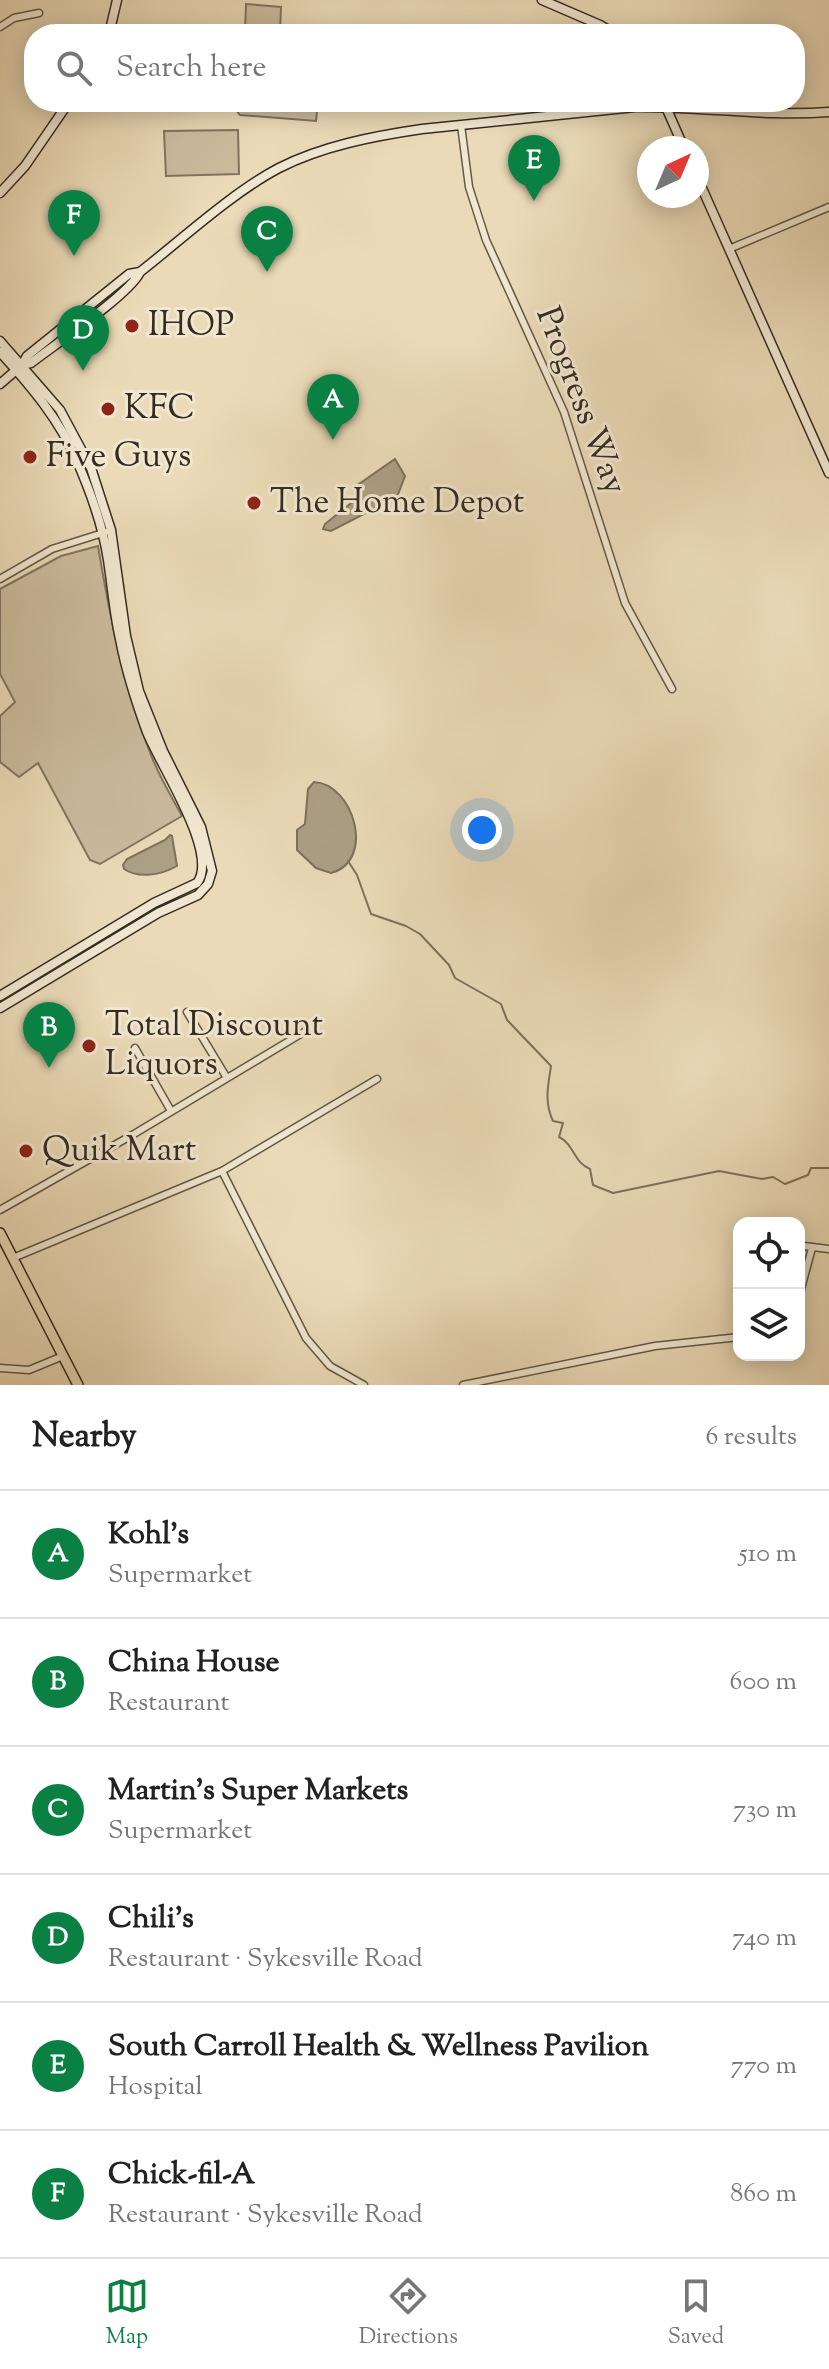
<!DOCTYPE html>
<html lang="en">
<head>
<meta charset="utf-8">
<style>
  :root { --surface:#fff; --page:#f6f6f6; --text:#222; --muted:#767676; --line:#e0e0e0; --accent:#0b8043 }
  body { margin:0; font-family:"Sorts Mill Goudy",serif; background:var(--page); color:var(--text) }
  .controls { position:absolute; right:24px; bottom:24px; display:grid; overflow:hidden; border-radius:16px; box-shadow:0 4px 20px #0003 }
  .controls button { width:72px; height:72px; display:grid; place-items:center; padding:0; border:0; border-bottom:2px solid var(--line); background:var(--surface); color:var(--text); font:40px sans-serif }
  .compass { position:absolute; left:637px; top:136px; width:72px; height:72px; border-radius:50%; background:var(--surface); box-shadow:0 4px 20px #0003; rotate:44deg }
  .you { position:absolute; left:482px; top:830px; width:28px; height:28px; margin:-20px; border:6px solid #fff; border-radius:50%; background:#1a73e8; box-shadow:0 0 0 12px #1a73e833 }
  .badge { display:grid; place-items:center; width:52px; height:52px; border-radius:50%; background:var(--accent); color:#fff; font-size:26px; font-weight:700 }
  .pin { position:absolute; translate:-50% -66px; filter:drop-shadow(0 2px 4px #0008) }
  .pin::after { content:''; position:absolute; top:42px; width:28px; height:24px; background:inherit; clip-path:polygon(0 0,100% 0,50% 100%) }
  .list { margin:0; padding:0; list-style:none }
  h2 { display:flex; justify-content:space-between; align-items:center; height:104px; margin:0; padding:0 32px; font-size:34px }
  h2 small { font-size:26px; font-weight:400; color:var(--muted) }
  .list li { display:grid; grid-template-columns:52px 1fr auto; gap:24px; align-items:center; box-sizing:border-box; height:128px; padding:0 32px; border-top:2px solid var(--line) }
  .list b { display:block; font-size:30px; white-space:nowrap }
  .list p { margin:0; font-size:26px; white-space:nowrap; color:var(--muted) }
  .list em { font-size:26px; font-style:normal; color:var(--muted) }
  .icon { flex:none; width:44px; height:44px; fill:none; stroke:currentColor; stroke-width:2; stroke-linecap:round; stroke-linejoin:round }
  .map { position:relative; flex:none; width:829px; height:1385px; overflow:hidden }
  .search { position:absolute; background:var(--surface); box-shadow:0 4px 20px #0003; left:24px; right:24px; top:24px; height:88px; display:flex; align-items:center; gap:20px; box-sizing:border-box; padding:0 28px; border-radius:32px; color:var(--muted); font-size:30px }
  .sheet { height:872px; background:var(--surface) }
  nav { display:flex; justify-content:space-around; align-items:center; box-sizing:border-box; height:112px; border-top:2px solid var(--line); background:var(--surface); font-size:22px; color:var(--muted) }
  nav a { display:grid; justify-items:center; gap:4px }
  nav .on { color:var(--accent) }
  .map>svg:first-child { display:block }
</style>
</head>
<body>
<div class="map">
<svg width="829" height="1385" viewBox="0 0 829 1385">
  <rect width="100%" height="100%" fill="#eadab7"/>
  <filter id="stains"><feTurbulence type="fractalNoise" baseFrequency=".0025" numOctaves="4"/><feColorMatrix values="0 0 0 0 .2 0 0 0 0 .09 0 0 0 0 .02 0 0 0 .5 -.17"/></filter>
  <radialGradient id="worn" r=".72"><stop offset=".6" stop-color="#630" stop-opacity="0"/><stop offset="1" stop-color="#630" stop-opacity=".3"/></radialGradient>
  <path fill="#cbbc9e" stroke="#807460" stroke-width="2" d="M246,4L281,7L280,32L245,30Z
    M236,102H318L316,121L240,115L236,110Z
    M238,130L239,174L166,176L164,131Z
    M98,546C110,618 124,687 151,755C159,776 171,796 182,816L100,864L90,860L38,763L19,777L0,762V716L15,702L0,674V589L61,556Z"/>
  <path fill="#ac9f84" stroke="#7c715c" stroke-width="2" d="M395,459L405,476L397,497L331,531L323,529L325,524L355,500L356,486Z
    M314,782C354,784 376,861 331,873L316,868L297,850V830L305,824L308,789Z
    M170,835L172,836L177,866C161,875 139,879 124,869L123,865L127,859L165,840Z"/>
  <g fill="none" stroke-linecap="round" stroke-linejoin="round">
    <path stroke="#7c715c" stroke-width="2" d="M348,861L357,875L371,914L406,926L420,934L449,965L455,978L501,1004L507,1020L551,1066C548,1086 544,1102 553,1121L563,1123L559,1137C574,1144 574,1163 590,1169L593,1185L613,1193L719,1171L762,1179L773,1177L785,1184L808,1175L811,1168H829"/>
    <g stroke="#625846" stroke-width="9">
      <path id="street" d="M0,27L14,18L39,13
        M461,125L469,187L486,240L564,412L625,603L672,689
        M729,249L829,207
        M0,579L52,549L106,532
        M187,1012L227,1078
        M135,1048L171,1111
        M222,1171L306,1338L330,1366L364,1385
        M0,1210L134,1134L314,1026
        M804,1246L829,1249
        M13,1258L222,1171L377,1079
        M799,1296L812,1248
        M0,1368L29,1370L63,1356
        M463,1385L655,1346L739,1337"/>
    </g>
    <g stroke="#352c21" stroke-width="11">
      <path id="secondary" d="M542,0L600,25L615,34
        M109,34L117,0
        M665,105L684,148
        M697,177L829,473
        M0,193L25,166L69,102
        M0,341L60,410L91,468L111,530L126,636L139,691L163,751L201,827L212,871L208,884L198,895L158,913L0,1008
        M0,352C30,385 60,420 77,461C91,493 103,526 108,560C112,586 114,613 120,639C126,671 136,702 147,732C160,765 220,854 197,883L154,903L0,996
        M22,365L31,363C54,345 130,294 140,272C181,240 233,192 279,168C322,146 374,136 422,129L635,107C700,106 762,117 829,112
        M0,384L22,365L27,356L129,274L140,272"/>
    </g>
    <g stroke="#352c21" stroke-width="12">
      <path id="primary" d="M0,1233L78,1385"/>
    </g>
    <use href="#street" stroke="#f1e7d0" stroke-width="6"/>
    <use href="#secondary" stroke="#f1e7d0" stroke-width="8"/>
    <use href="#primary" stroke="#eadab7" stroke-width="9"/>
  </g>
  <g fill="#8f2418" stroke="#f1e7d0" stroke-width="3">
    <circle cx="132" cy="326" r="8"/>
    <circle cx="108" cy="409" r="8"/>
    <circle cx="30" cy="457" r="8"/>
    <circle cx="254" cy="503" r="8"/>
    <circle cx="89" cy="1046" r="8"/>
    <circle cx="26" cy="1151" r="8"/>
  </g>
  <g text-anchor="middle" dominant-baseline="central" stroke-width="6" stroke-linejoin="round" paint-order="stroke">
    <g font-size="34" fill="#352c21" stroke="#f1e7d0" text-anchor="start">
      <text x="148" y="326">IHOP</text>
      <text x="124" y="409">KFC</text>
      <text x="46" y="457">Five Guys</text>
      <text x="270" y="503">The Home Depot</text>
      <text x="105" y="1026">Total Discount<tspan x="105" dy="39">Liquors</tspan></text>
      <text x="42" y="1151">Quik Mart</text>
    </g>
    <g font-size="34" fill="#352c21" stroke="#f1e7d0">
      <text transform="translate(580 401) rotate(69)">Progress Way</text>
    </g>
  </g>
  <rect width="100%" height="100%" filter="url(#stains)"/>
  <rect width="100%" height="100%" fill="url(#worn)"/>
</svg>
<div class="controls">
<button><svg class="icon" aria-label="locate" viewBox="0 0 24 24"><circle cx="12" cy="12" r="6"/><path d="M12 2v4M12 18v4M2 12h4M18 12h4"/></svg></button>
<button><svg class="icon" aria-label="layers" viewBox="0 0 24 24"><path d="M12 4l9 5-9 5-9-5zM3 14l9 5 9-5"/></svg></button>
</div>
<svg class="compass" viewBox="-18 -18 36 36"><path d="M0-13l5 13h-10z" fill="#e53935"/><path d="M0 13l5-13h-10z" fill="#767676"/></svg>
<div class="you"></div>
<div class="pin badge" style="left:333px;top:440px">A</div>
<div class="pin badge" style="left:49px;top:1068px">B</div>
<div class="pin badge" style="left:267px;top:272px">C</div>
<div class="pin badge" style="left:83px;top:371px">D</div>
<div class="pin badge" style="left:534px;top:201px">E</div>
<div class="pin badge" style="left:74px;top:256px">F</div>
<div class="search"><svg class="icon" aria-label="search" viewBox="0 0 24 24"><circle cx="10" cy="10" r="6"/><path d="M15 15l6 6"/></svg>Search here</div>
</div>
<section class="sheet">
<h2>Nearby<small>6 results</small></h2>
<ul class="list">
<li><span class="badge">A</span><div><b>Kohl's</b><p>Supermarket</p></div><em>510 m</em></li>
<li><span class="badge">B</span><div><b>China House</b><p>Restaurant</p></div><em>600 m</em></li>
<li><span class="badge">C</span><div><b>Martin's Super Markets</b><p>Supermarket</p></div><em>730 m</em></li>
<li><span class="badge">D</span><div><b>Chili's</b><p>Restaurant · Sykesville Road</p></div><em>740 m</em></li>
<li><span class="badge">E</span><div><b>South Carroll Health &amp; Wellness Pavilion</b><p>Hospital</p></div><em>770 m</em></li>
<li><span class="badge">F</span><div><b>Chick-fil-A</b><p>Restaurant · Sykesville Road</p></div><em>860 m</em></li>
</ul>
</section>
<nav>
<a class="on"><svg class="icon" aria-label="map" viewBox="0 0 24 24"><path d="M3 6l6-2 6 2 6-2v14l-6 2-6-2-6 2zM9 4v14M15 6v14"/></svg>Map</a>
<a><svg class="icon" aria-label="directions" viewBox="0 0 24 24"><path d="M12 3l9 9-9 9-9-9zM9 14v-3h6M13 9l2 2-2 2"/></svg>Directions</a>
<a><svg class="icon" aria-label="saved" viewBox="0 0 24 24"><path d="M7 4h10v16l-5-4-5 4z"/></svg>Saved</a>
</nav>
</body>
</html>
